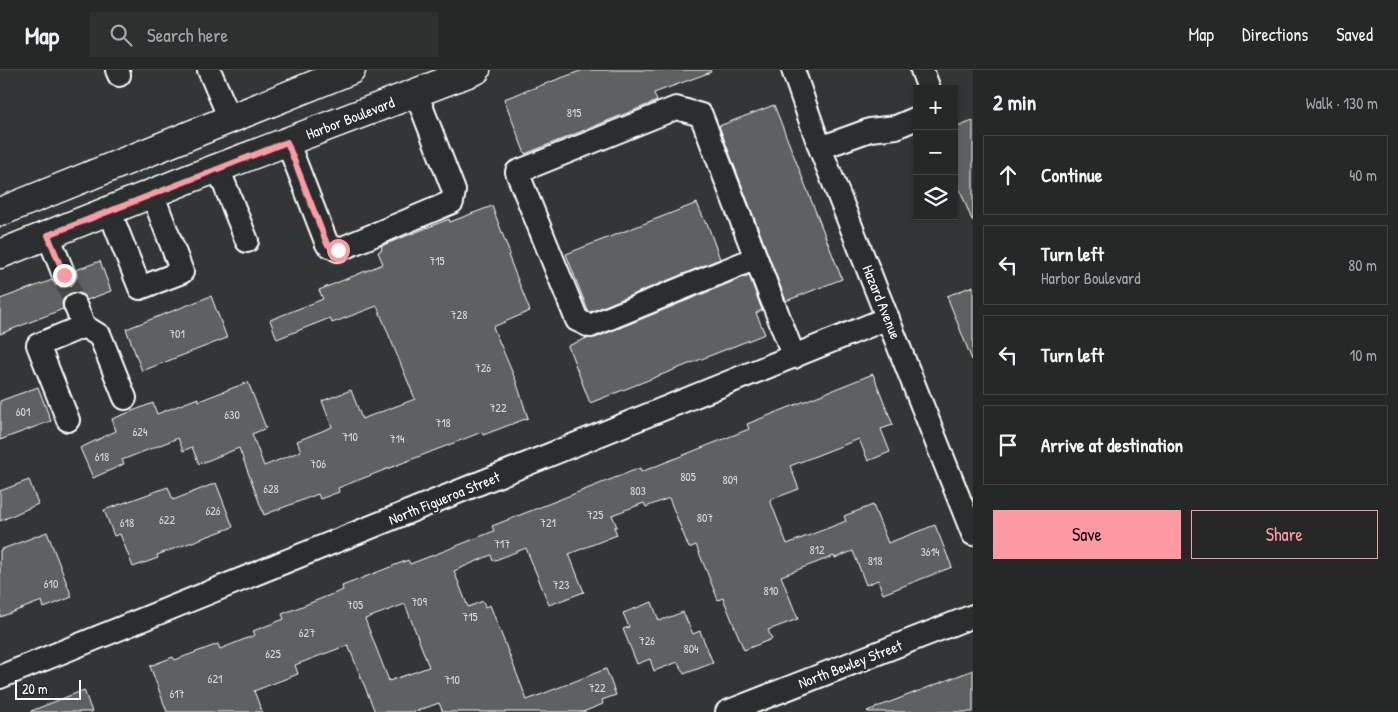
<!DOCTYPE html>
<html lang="en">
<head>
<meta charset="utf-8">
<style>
  :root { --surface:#262828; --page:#2e3030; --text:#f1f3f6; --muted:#a4a6a8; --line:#424445; --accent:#ff9aa2 }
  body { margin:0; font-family:"Patrick Hand",sans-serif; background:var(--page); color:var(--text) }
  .controls { position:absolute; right:15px; top:15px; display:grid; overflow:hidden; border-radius:0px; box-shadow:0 1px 4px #0004 }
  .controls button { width:45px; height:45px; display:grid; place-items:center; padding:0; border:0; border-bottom:1px solid var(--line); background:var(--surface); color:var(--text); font:25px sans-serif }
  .scale { position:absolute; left:15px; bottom:12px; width:66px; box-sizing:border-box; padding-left:5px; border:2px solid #fff; border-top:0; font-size:14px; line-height:18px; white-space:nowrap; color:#fff; -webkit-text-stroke:4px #2a2d2e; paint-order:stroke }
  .stop { position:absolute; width:15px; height:15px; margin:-11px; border:4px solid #ff9aa2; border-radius:50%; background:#fff }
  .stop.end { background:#ff9aa2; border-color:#fff; box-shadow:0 1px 5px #0008 }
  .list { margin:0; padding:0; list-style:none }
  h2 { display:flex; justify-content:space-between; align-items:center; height:65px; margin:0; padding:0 20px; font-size:21px }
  h2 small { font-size:16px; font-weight:400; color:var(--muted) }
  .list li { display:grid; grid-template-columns:32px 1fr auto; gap:15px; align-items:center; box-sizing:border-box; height:80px; margin:0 10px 10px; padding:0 10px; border:1px solid var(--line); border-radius:0px }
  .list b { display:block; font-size:19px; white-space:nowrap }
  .list p { margin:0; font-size:16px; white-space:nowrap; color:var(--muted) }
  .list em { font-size:16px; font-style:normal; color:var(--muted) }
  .actions { display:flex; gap:10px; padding:15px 20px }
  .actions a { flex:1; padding:11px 0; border:1px solid var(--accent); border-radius:0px; text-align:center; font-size:18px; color:var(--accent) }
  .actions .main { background:var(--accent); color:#111 }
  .icon { flex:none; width:28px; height:28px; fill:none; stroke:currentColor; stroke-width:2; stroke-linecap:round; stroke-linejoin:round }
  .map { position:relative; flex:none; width:973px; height:642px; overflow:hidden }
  header { display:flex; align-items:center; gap:30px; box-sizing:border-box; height:70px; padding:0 25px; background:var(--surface); border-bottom:1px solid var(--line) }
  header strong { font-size:24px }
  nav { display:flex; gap:28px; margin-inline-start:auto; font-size:18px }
  .search { width:350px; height:45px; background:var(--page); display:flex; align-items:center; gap:12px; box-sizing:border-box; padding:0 18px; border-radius:0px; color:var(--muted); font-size:19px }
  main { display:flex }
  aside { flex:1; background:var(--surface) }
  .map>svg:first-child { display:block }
</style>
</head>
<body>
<header>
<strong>Map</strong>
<div class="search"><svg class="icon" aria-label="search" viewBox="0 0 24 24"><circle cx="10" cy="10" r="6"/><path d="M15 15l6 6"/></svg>Search here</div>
<nav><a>Map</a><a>Directions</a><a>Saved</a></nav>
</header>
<main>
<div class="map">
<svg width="973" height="642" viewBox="0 0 973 642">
  <rect width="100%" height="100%" fill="#333536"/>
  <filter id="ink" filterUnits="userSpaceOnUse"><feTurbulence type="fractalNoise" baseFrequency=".02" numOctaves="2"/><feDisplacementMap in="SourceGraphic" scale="10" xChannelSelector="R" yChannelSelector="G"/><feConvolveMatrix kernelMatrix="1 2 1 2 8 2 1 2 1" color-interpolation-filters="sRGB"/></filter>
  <g filter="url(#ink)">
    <path fill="#5f6162" stroke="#fff" fill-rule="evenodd" d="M583,0H710L711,2L654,23L657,31L525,84L504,29Z
      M774,35L842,209L786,231L719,56Z
      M973,51V150H972L954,105V58Z
      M697,133L706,154L707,153L720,189L590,242L588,241L566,184Z
      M492,136L510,184L508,185L530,241L493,257L516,311L528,348L483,365L482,362L338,418L339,422L320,429L318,424L264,445L239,378L199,394L192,377L183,381L178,368L122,390L124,394L93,408L80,378L116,361L112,349L153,333L157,344L198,328L199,331L248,312L266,358L252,364L264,396L301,381L297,371L332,357L322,331L351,320L362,349L415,329L377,236L332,253L330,248L277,269L270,250L323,229L319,220L383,194L378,182L382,180L381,176L449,149L450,152Z
      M100,191L111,221L87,230L82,224L77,222L70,223L64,228L62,233L63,239L0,264V229L52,210L56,216L63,218L68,217L75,213L77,206L76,200Z
      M749,205L762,240L756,243L765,264L590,333L568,276L587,268H595Z
      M973,216V290H972L947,226Z
      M211,226L227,268L142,301L126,259Z
      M873,304L893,355L881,359L890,382L868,391L859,369L790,396L799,419L770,430L787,474L846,451L844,446L873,435L888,473L935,455L952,497L883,524L878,510L866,515L853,481L835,488L834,486L781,506L798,549L768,560L772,569L744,580L723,528L718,530L696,475L689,478L669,428L646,437L644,433L612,445L617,457H614L617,465L569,484L584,522L549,535L526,478L493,491L491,485L454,501L468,537L483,531L485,537L490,535L527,630L606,599L616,625L602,630L603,634L583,642H443L439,633L414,642H375L348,575L295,595L298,604L254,621L262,642H167L150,596L173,587L175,590L218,574L220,579L255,565L253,561L284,549L282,544L343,520L342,516L408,490L410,494L444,481L494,461L492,456L640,398L641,402L749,359L747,354ZM405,534L429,597L389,611L365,549Z
      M38,317L51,351L0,370V331Z
      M29,410L38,434L0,451V421Z
      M216,413L233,457L157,485L158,488L133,497L120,464L114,466L104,440L168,417L173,430Z
      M47,462L72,527L44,538L42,531L0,547V480Z
      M652,532L659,551L683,542L693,564L700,561L713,593L684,604L678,592L654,601L650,589L637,594L623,559L629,557L623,543Z
      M973,600V642H868L867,641Z
      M84,620L92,642H31V641Z"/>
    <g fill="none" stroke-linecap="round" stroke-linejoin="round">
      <path stroke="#47494a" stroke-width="22" stroke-dasharray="22 11" stroke-linecap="butt" d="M64,205L75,235"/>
      <g stroke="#fff" stroke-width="26">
        <path id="minor" d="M117,0L119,5
          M209,0L230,49
          M793,0L820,78L973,464
          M922,0L929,19
          M287,71L327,174L338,180L452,132L454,121L416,23
          M820,78L870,60L896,57L917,48
          M218,98L247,171
          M109,140L140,218L182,202L152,123
          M48,165L64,205
          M756,188L590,256L577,250L517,102L676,38L701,45L794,287
          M75,235L84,256L100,266L125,328
          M68,350L38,275L84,256
          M0,607L888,248
          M727,642L973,546"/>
      </g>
      <g stroke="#fff" stroke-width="31">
        <path id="major" d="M0,142L351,0
          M0,184L186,110L476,0"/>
      </g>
      <use href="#minor" stroke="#2a2d2e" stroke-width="22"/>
      <use href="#major" stroke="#2a2d2e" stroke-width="28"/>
    </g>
  </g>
  <g fill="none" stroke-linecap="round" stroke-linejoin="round" filter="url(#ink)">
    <path stroke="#ff9aa2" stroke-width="6" d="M64,205L48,165L287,72L327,174L338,180"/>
  </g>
  <g text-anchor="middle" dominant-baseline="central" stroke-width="4" stroke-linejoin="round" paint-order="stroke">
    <g font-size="12" fill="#d7d8d8">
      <text x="574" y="42">815</text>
      <text x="437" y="190">715</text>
      <text x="459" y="244">728</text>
      <text x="177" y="263">701</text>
      <text x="483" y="297">726</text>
      <text x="498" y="337">722</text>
      <text x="23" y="341">601</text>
      <text x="232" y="344">630</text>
      <text x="443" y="352">718</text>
      <text x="140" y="361">624</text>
      <text x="350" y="366">710</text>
      <text x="397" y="368">714</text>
      <text x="102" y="386">618</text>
      <text x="318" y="393">706</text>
      <text x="688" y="406">805</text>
      <text x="730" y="409">809</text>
      <text x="271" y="418">628</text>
      <text x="638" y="420">803</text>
      <text x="213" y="440">626</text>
      <text x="595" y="444">725</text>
      <text x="705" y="447">807</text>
      <text x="167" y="449">622</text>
      <text x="127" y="452">618</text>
      <text x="548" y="452">721</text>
      <text x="502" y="473">717</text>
      <text x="817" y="479">812</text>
      <text x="930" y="481">3614</text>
      <text x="875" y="490">818</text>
      <text x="51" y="513">610</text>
      <text x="561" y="514">723</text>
      <text x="771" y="520">810</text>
      <text x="419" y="531">709</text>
      <text x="355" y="534">705</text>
      <text x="470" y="546">715</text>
      <text x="307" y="562">627</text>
      <text x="647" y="570">726</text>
      <text x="691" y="578">804</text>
      <text x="273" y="583">625</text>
      <text x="215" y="608">621</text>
      <text x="452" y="609">710</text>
      <text x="597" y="617">722</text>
      <text x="177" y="623">617</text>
    </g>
    <g font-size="15" fill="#fff" stroke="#2a2d2e">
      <text transform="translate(350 48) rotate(-21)">Harbor Boulevard</text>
      <text transform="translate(882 232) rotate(68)">Hazard Avenue</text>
      <text transform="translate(444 428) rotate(-22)">North Figueroa Street</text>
      <text transform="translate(850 594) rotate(-21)">North Bewley Street</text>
    </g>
  </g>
</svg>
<div class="controls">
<button>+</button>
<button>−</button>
<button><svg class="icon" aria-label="layers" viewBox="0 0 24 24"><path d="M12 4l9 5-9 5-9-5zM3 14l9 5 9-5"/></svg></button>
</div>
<div class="scale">20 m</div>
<div class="stop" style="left:338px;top:180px"></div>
<div class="stop end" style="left:64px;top:205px"></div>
</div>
<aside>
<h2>2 min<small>Walk · 130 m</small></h2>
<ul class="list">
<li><svg class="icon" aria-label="ahead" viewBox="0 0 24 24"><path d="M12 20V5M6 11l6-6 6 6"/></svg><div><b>Continue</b></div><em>40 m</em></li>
<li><svg class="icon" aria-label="left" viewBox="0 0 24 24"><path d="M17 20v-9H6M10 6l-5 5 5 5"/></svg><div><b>Turn left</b><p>Harbor Boulevard</p></div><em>80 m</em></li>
<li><svg class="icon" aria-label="left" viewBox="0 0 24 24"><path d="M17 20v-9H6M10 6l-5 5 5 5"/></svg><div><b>Turn left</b></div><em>10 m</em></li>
<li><svg class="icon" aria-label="arrive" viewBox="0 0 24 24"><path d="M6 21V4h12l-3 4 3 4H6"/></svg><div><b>Arrive at destination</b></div></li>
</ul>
<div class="actions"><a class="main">Save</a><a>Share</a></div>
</aside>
</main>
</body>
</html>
